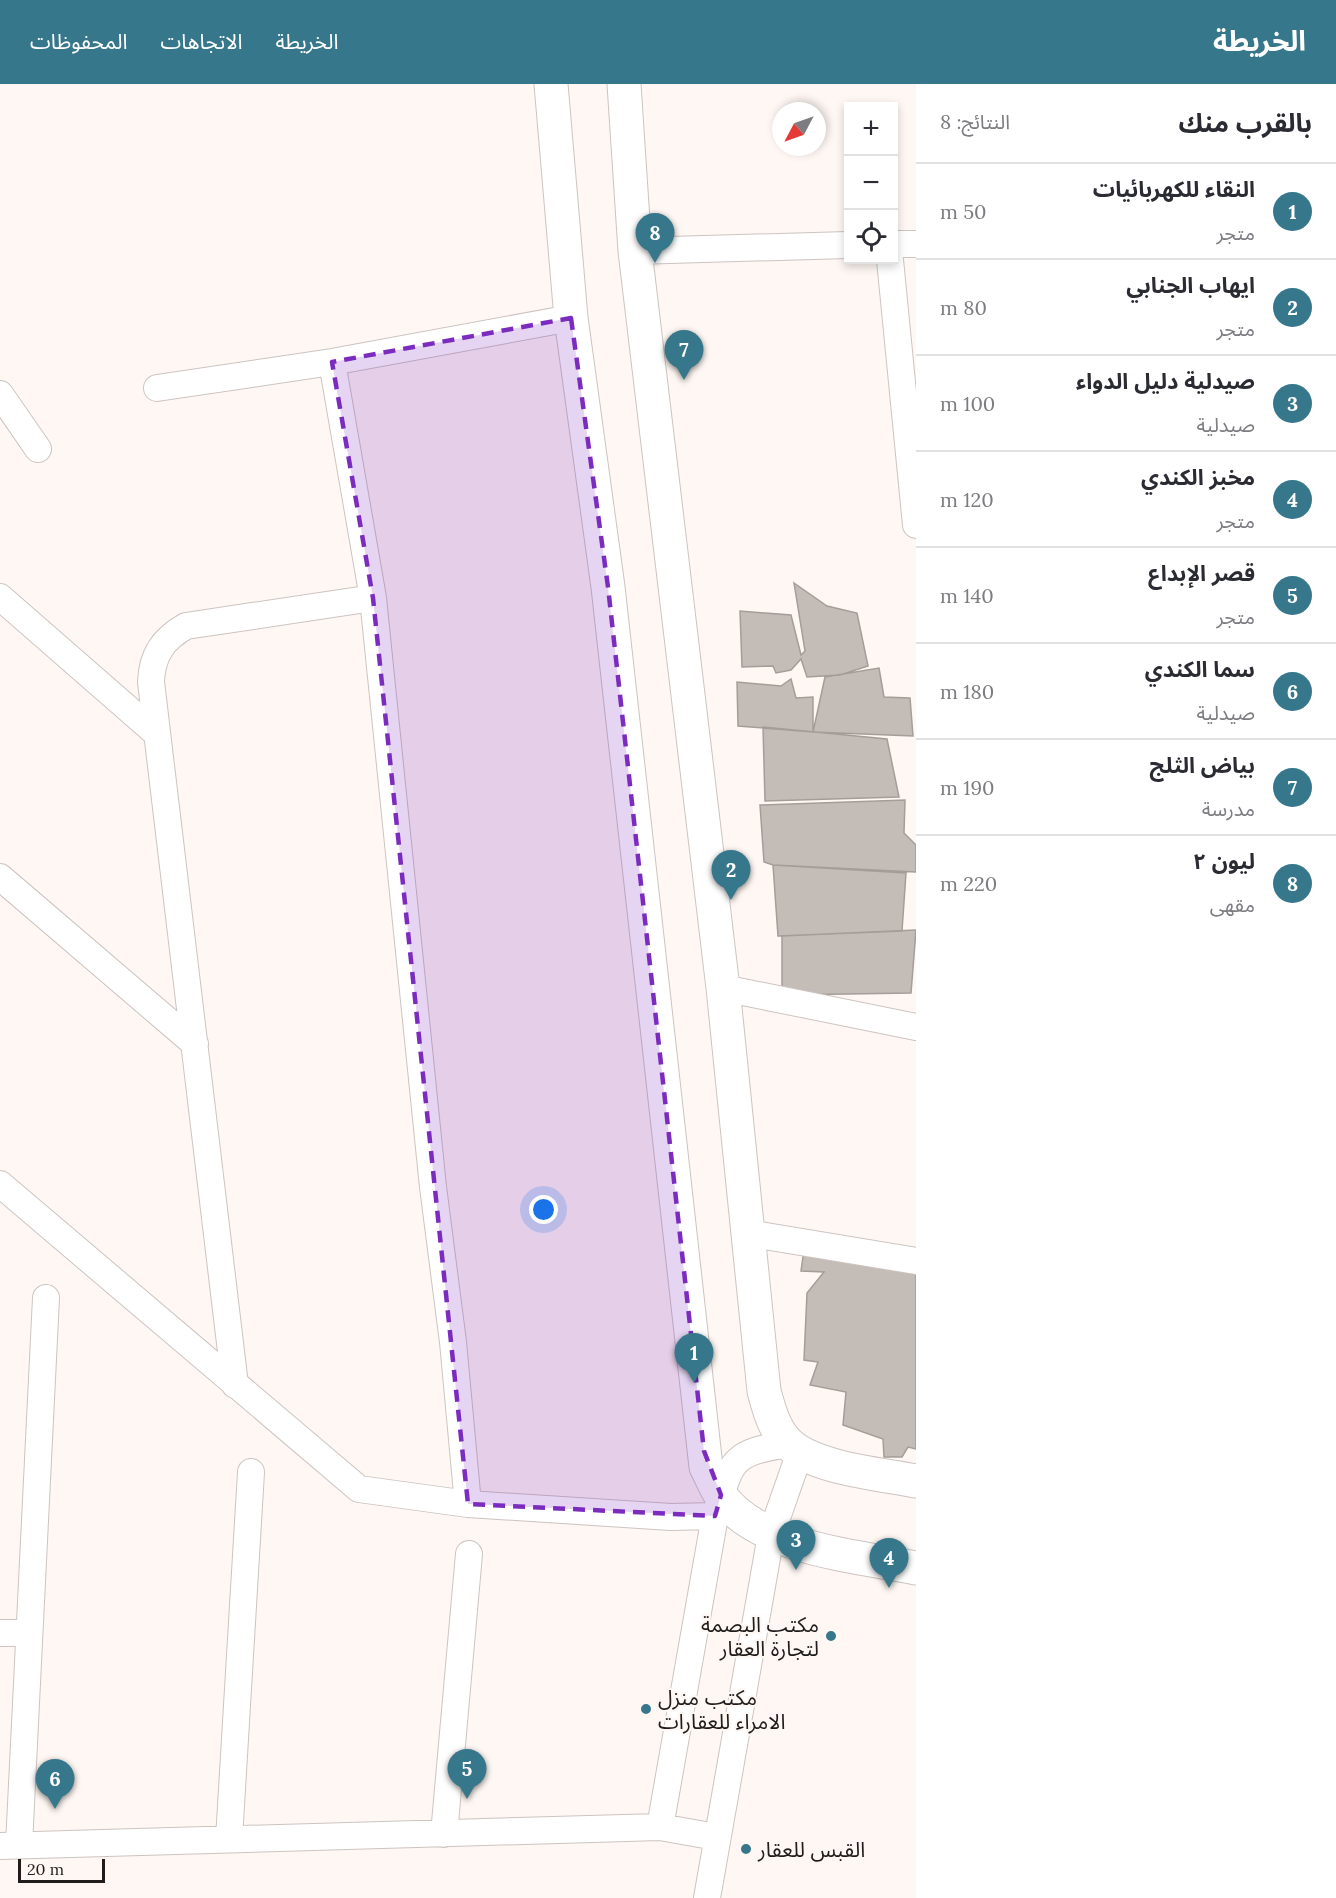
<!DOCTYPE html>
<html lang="ar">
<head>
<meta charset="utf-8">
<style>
  :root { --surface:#fff; --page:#f2f2f3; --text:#2b2b33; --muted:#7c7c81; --line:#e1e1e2; --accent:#37778b }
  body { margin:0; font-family:Lora,"Noto Sans Arabic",serif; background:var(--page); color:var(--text); direction:rtl }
  .controls { position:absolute; right:18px; top:18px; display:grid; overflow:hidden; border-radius:0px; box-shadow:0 3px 9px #0003 }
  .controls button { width:54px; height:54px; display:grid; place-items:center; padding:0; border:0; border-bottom:2px solid var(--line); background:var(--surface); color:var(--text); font:30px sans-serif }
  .compass { position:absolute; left:772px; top:18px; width:54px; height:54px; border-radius:50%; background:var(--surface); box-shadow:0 3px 9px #0003; rotate:229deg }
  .scale { position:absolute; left:18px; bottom:15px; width:87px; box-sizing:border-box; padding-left:6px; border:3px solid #1f1c1b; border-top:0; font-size:16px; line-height:21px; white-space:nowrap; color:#1f1c1b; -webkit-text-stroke:4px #fef7f3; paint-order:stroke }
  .you { position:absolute; left:544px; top:1126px; width:21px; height:21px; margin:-15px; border:4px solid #fff; border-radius:50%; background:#1a73e8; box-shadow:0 0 0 9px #1a73e833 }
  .badge { display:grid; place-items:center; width:39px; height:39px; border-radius:50%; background:var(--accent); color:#fff; font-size:20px; font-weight:700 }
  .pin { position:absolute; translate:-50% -50px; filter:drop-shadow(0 2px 3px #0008) }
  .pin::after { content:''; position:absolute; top:32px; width:21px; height:18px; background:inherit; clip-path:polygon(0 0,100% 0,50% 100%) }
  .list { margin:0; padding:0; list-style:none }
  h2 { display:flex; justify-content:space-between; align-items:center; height:78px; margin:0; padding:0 24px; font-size:26px }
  h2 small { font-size:20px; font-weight:400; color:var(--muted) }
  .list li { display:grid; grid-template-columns:39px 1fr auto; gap:18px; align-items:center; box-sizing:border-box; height:96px; padding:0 24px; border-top:2px solid var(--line) }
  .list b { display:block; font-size:22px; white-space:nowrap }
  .list p { margin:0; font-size:20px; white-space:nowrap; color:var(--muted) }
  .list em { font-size:20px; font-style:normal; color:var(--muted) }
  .icon { flex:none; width:33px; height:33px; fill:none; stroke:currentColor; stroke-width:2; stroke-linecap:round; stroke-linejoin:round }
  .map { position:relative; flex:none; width:916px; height:1814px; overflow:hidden; direction:ltr }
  header { display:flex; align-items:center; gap:36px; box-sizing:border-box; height:84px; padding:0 30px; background:var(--accent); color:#fff }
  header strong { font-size:28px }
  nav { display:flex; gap:33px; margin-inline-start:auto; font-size:21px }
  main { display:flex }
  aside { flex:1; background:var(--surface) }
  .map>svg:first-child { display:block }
</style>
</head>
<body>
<header>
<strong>الخريطة</strong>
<nav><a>الخريطة</a><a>الاتجاهات</a><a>المحفوظات</a></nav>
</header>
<main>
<aside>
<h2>بالقرب منك<small>النتائج: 8</small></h2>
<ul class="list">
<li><span class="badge">1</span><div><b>النقاء للكهربائيات</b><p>متجر</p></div><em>50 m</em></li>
<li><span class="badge">2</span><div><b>ايهاب الجنابي</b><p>متجر</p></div><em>80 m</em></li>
<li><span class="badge">3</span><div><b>صيدلية دليل الدواء</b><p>صيدلية</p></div><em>100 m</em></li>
<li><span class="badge">4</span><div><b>مخبز الكندي</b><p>متجر</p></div><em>120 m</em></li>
<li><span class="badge">5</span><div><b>قصر الإبداع</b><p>متجر</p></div><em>140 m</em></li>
<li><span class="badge">6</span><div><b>سما الكندي</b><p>صيدلية</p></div><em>180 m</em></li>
<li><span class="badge">7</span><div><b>بياض الثلج</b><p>مدرسة</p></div><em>190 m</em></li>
<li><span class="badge">8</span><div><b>ليون ٢</b><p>مقهى</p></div><em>220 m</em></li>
</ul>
</aside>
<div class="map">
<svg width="916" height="1814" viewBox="0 0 916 1814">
  <rect width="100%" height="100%" fill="#fef7f3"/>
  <path fill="#c4bcb7" stroke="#a49d98" stroke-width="1.5" d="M794,499L827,522L857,529L868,582L840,591L807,593L801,575L791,586L776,589L773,582L742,583L740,527L791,531L801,571L805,567Z
    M879,584L884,613L910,614L913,652L813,648L825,593Z
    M791,595L796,614L813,613V648L738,642L737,598L781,602Z
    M763,643L887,655L899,713L765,717Z
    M905,716L904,749L916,761V788L773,781L764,778L760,721Z
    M773,781L906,789L902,847L778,852Z
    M916,846L911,909L782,911V852Z
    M805,1159L916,1189V1365L908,1363L902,1373H884L883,1355L843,1341L846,1308L810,1301L818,1278L804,1276L807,1209L824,1188L801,1187Z"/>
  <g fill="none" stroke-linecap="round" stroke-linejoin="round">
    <g stroke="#cdc4c0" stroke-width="28">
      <path id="street" d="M894,160H916
        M635,167L848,161
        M890,176L916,441
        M332,278L373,514L433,1103L453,1258L468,1420
        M157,304L332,278L571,234
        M0,310L38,365
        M0,513L157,650
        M0,793L195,960
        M723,904L916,943
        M0,1100L359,1405L468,1420L671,1433L715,1432
        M747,1149L916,1177
        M235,1301L151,598C152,571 163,555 186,542L373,514
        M0,1549H29
        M660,1743L715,1432C731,1379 729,1368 789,1360
        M444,1750L469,1470
        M229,1755L251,1388
        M19,1761L46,1214
        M0,1762L660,1743L716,1753
        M707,1814L771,1451L800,1368"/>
    </g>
    <g stroke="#cdc4c0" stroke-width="35">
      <path id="secondary" d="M551,0L571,234L608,503L706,1383C711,1392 715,1403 721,1412C760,1465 856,1472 916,1484
        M624,0L635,167L723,904L764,1307C769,1326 775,1348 790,1361C818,1385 881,1390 916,1397"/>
    </g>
    <use href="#street" stroke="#fff" stroke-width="26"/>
    <use href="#secondary" stroke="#fff" stroke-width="33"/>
  </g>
  <path fill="#7b2cbf" fill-opacity="0.2" stroke="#7b2cbf" stroke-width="4.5" stroke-dasharray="12 8" stroke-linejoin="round" d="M571,234L608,503L704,1367L721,1411L715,1432L468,1420L373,514L332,278Z"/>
  <g fill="#37778b" stroke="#fef7f3" stroke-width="2">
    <circle cx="831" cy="1552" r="6"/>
    <circle cx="646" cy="1625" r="6"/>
    <circle cx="746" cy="1765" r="6"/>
  </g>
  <g text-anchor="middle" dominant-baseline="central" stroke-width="4.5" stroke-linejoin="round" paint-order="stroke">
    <g font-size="21" fill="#1f1c1b" stroke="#fef7f3" text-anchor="start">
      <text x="819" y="1540" text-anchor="end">مكتب البصمة<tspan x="819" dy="24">لتجارة العقار</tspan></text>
      <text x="658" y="1613">مكتب منزل<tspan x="658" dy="24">الامراء للعقارات</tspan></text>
      <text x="758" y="1765">القبس للعقار</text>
    </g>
  </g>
</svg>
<div class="controls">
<button>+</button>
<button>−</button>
<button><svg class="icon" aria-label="locate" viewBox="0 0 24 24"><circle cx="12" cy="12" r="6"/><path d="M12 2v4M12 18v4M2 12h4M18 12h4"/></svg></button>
</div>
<svg class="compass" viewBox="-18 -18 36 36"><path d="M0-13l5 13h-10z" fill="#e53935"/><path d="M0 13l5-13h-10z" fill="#7c7c81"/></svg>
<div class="scale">20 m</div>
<div class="you"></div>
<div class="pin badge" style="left:694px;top:1299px">1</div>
<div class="pin badge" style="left:731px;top:816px">2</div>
<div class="pin badge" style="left:796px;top:1486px">3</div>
<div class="pin badge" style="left:889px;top:1504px">4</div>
<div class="pin badge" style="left:467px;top:1715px">5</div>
<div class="pin badge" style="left:55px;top:1725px">6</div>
<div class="pin badge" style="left:684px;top:296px">7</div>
<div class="pin badge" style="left:655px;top:179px">8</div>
</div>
</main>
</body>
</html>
